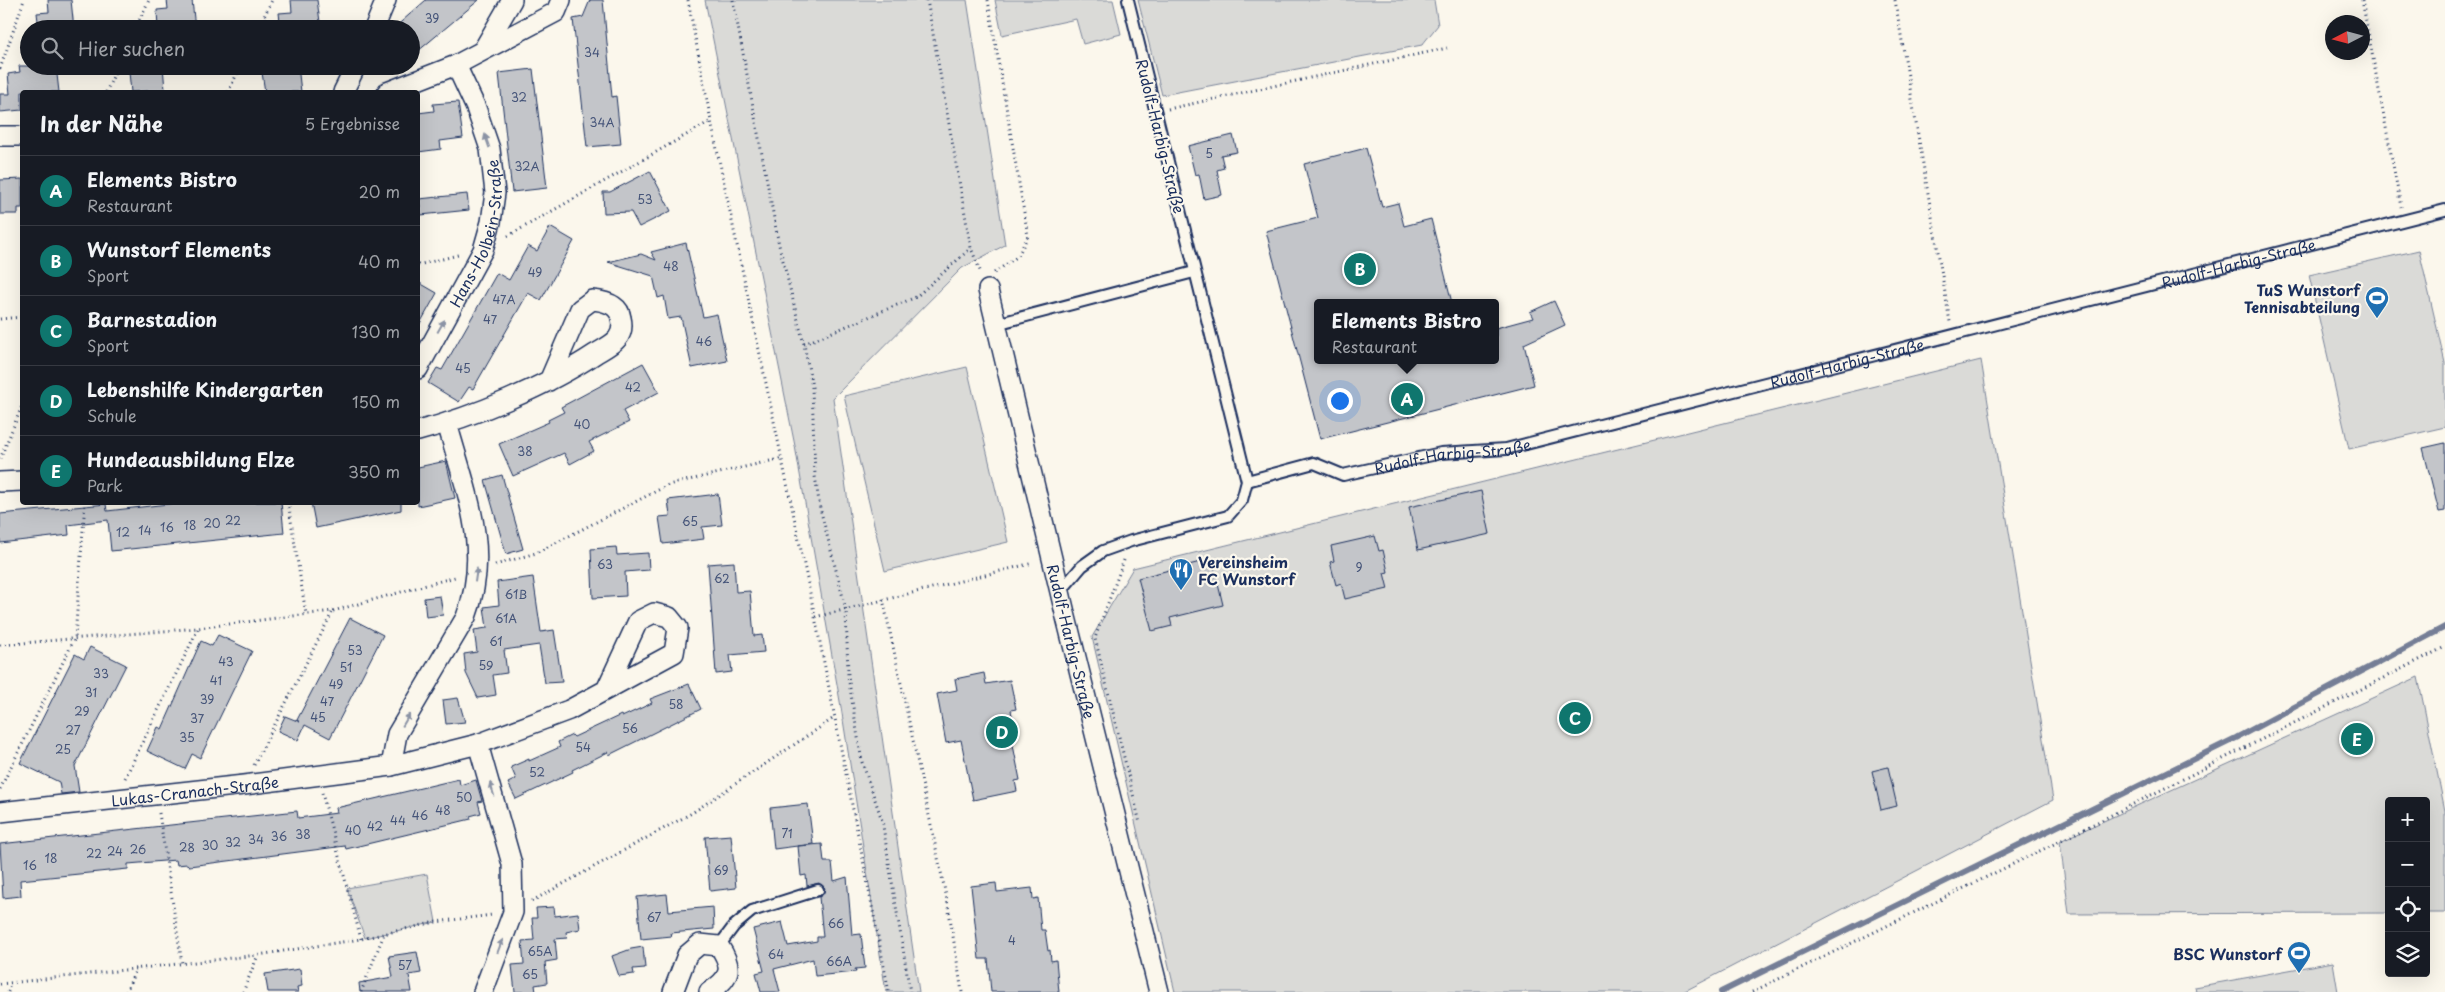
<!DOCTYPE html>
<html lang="de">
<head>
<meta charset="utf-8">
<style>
  :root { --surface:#171b24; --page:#20242c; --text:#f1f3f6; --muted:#9ea1a6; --line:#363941; --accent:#0f766e }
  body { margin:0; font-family:"Playpen Sans",sans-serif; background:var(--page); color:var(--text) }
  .controls { position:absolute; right:15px; bottom:15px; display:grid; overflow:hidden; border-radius:5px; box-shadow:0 5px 20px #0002 }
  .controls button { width:45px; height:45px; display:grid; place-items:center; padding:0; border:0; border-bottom:1px solid var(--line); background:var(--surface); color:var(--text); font:25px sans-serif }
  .compass { position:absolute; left:2325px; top:15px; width:45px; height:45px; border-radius:50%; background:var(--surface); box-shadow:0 5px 20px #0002; rotate:264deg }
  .you { position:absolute; left:1339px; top:400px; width:18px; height:18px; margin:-12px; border:4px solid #fff; border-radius:50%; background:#1a73e8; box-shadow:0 0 0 8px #1a73e833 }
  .badge { display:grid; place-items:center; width:32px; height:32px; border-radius:50%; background:var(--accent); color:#fff; font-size:16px; font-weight:700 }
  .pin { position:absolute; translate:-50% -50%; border:2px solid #fff; box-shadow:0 1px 5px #0006 }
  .popup { position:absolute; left:1314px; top:299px; width:185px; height:65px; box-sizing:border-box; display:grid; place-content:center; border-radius:5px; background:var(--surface); filter:drop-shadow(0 1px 4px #0005); font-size:16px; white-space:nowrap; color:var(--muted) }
  .popup b { font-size:19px; color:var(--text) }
  .popup::after { content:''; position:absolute; left:50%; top:100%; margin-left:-10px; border:10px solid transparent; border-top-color:var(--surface) }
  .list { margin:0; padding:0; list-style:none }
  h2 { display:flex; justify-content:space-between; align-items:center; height:65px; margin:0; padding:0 20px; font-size:21px }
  h2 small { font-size:16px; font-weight:400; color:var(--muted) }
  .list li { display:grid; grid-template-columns:32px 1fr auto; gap:15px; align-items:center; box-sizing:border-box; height:70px; padding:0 20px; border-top:1px solid var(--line) }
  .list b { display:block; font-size:19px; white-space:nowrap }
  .list p { margin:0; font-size:16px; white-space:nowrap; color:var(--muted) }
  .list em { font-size:16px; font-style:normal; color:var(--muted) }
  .icon { flex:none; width:28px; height:28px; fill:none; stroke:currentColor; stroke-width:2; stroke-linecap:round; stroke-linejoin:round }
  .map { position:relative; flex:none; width:2445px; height:992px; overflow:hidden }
  .search { position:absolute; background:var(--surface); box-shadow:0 5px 20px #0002; left:20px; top:20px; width:400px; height:55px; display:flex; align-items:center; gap:12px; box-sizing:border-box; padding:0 18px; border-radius:28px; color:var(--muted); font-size:19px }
  .panel { position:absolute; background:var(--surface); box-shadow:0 5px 20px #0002; left:20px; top:90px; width:400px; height:415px; border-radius:5px }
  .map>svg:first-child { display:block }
</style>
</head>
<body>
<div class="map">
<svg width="2445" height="992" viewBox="0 0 2445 992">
  <rect width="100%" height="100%" fill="#fbf7ec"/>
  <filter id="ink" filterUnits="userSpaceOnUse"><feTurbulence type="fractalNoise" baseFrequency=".02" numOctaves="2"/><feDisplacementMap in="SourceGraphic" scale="10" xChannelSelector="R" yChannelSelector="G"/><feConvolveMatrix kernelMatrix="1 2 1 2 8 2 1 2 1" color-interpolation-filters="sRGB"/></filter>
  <g filter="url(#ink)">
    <path fill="#dadad7" stroke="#7a849a" d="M705,0H967L1005,245L962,268L833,398L919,992H886L841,707L795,446Z
      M995,0H1113L1121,34L1083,44L1076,19L1002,35Z
      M1138,0H1434L1438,25L1422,45L1162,95Z
      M2419,250L2445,363V427L2349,449L2309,275Z
      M1981,360L2053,800L1683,992H1175L1092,637L1133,568Z
      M967,367L1008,542L885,571L844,396Z
      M2418,677L2445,811V913H2426V801H2389V913L2069,914L2060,841Z
      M427,874L436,922L365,938L347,888Z
      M2333,962L2338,992H2196L2195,987Z"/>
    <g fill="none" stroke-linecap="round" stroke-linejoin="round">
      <path stroke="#747e96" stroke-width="6" d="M1721,992L2236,738L2445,627"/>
    </g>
    <path fill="#c3c5c9" stroke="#1b2f5e" d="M48,0H71L74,29H39L37,13L49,12Z
      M167,0H192L195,28L158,29L157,10L168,9Z
      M291,0H317L321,29H281L279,13L292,12Z
      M426,0H479L411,57V29H393Z
      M590,0H603L612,97L616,96L621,144L587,147L573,19L583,17Z
      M19,66H56L59,92H22V110L0,112V94H10L8,74L20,72Z
      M139,66H163L165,90L131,92L129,72L139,71Z
      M261,66H298L301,92H265Z
      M533,69L547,188L512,192L499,73Z
      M458,102L463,138L440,141L441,149L418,152V113L434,111L433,104Z
      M1233,135L1237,152L1221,155L1224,168L1217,170L1222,195L1204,199L1199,174L1195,175L1188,146Z
      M1366,148L1382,207L1398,203L1404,226L1431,219L1452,303H1318V360H1496V328L1533,318L1530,312L1554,301L1565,325L1524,344L1534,385L1320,439L1266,231L1318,218L1304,164Z
      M650,171L671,211L639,227L631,212L604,213L603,192H610Z
      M22,179V208H18V214H0V180Z
      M467,194L469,210L421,215L419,199Z
      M550,227L574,241L541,300L528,293L473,389L469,387L459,402L428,383L437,368L442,370L497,273L509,280L528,246L537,251Z
      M686,243L703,317L717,314L727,361L692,368L681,317L668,319L664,296L658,298L653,276L608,262L641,254L656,260L651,252Z
      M418,282L437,293L418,327Z
      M643,363L659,392L623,411L629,422L589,442L594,451L570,464L564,453L513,476L499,444L549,422L548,420L564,412L561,407Z
      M2445,443V511L2439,512L2423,448Z
      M446,461L455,498L418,506V467Z
      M502,475L523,549L506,554L485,480Z
      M1481,491L1490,534L1418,550L1409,507Z
      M718,494L722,525L702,527L704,539L663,544L659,517L670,516L668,500Z
      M185,502H281L284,533L111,551L108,520L68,525L69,535L0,543V514L106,504L107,511Z
      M311,502H401V510L316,528Z
      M1375,536L1379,551L1383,550L1388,572L1384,573L1388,589L1345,599L1341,583L1336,585L1330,562L1334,561L1331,546Z
      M616,547L617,555L648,553L649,570L625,572L626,596L593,598L591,549Z
      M1212,559L1223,605L1170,618L1172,626L1152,631L1138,578Z
      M734,562L736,592L750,591L754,636L762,635L764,652L730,655L732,672L716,674L708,564Z
      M533,577L541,632L554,630L562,682L545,683L539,645L504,650L507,673L493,675L496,695L478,698L466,673L464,654L477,652L474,630L487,628L484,607L499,605L497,582Z
      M440,596L443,615L426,617L424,598Z
      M350,618L383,635L330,738L305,725L298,740L278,731L285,716L300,722L297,720Z
      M218,635L252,651L200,758L192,754L185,769L147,751L158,727L162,729L201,641L212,646Z
      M90,647L126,665L75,766L79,792L61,794L59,782L20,763L75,654L84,659Z
      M984,673L986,684L1010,680L1016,709L1011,710L1015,730H1010L1020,780L1015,781L1017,791L973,800L961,740L946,743L937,694L957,690L955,679Z
      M689,684L701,709L609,755L608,752L572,770L573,772L516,799L508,783L516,779L511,767L529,759V761L560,747L558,742L572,735L574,737L621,715L622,717L652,703L650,699Z
      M458,698L465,722L446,724L443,700Z
      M1888,767L1897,806L1881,810L1872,771Z
      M459,779L460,785L476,780L482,801L478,802L481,813L470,816L471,819L346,849L345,846L189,866L187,864L177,865L176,860L128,864V869L20,880L21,896L3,898L0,844L297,811L298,818L337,813L336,808Z
      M808,804L813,844L774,849L770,808Z
      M731,835L736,888L710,891L705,837Z
      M822,844L824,862H832L834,881L847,877L852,935L861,934L865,968L855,969L856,972L815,976L813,959L774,969L780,992H761L756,973L764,971L753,929L782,922L788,946L817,941V937H823L819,897L823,894L825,888L819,883L807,886L806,875L801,876L798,846Z
      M996,883L997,892L1032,888L1033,899L1038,898L1041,930H1045L1048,951L1050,950L1051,961L1056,960L1059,992H991L988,959H979L971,886Z
      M667,894L669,911L713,907L714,929L671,933L672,936L641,939L637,897Z
      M554,907L555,916L578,913L580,929L566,932L567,938L555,939L557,960L545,962L547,983L535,985L536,992H515L512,965L524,964L522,941L534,940L532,918H537L536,908Z
      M643,947L645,968L633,969L634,974L619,976L612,956L631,949Z
      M417,952L421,973L409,975L412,992H360L359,983L393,977L389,956Z
      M300,969L302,986L297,987L298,992H268L265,974Z"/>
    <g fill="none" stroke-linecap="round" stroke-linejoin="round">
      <g stroke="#1b2f5e" stroke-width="14">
        <g id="lane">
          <path d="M996,324L1194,272"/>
          <path id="s1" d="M1247,481L1314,463L1343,475L1441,453L1506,449L2445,210"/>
          <path d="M1060,592L1082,566L1103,551L1131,541L1228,516L1242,500L1247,481L1128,0"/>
          <path d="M719,946L734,926L752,911L818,890"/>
        </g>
      </g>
      <g stroke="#1b2f5e" stroke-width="22">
        <g id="street">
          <path d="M374,29L386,0"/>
          <path d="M483,50L512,0"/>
          <path d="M343,92L356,66"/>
          <path d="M387,92L456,65L556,12L561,0"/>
          <path d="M0,136H22"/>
          <path id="s2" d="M988,290L1065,613L1159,992"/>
          <path id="s3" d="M418,369L483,250L491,222L495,193L490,149L476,108L456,65"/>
          <path d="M418,431C473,417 547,386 595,354C601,350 612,345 617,339C622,333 623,326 621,318C619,304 604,301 592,300L580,309L549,381"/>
          <path d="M0,482L22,481"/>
          <path d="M478,744L512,864L513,912L483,992"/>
          <path d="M391,766L397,734L466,617C492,550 465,489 447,423"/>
          <path id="s4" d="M0,812L244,785L391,766L478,744L569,710L674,653L678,628L669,617L654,613L638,621L606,690"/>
          <path d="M673,992L687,955L700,944L719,946C733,967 732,978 709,992"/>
        </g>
      </g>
      <path stroke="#1b2f5e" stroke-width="3" stroke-dasharray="1 4" stroke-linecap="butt" d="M688,0L711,121L815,617L889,992
        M733,0L779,245L804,344L812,387L815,476L820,508L846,609L848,676L862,762L882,820L910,992
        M927,0L971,248L981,273
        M988,0L1028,236L1018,256L994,273
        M1895,0L1950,322
        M2362,0L2401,207
        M135,29L149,0
        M258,29L272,0
        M0,69L24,0
        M106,92L118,66
        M228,92L241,66
        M1168,109L1447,48
        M508,236L711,121
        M418,265L458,255
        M0,319L22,317
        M804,344L916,297L971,248
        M0,459L22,406
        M288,502L306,614
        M1124,560L1095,638L1140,823
        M495,565L536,553L668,485L783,458
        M883,599L948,905L962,992
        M815,617L1033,563
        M0,645L198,628L333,611L455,577
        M254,765L333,611
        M125,778L198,629
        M0,789L75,638L85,502
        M322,793L361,939
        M159,813L182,964
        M532,901L692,813L834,718
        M0,984L258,955L361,939L436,922L492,915
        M8,992L12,983
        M126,992L136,969
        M243,992L258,955
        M361,992L384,934
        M1752,992L2060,841L2445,647"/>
      <use href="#lane" stroke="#fbf7ec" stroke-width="10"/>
      <use href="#street" stroke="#fbf7ec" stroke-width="19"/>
    </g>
    <defs><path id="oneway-solid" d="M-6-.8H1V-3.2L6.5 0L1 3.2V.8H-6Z" transform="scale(1.25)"/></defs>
    <g fill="#8b93a5">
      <use href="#oneway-solid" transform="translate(487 141) rotate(-109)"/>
      <use href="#oneway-solid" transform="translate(441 326) rotate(-61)"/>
      <use href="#oneway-solid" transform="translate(476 575) rotate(-82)"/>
      <use href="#oneway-solid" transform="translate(406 720) rotate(-60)"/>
      <use href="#oneway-solid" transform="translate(492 789) rotate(-107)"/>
      <use href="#oneway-solid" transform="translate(500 946) rotate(-69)"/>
    </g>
  </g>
  <defs>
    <g id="stadium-pin" transform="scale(1.25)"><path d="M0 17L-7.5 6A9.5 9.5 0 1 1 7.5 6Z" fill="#1f6fb2" stroke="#fbf7ec"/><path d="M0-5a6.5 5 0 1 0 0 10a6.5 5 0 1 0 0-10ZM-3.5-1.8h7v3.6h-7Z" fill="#fff"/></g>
    <g id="restaurant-pin" transform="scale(1.25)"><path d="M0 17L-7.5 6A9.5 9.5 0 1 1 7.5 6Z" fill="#1f6fb2" stroke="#fbf7ec"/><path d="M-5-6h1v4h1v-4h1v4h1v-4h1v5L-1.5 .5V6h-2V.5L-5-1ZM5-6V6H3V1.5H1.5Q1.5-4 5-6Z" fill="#fff"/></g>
  </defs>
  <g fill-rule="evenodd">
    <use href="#stadium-pin" x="2377" y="298"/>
    <use href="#restaurant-pin" x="1181" y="570"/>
    <use href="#stadium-pin" x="2299" y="953"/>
  </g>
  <g text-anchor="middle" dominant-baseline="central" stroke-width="4.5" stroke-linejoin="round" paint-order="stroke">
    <g font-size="12" fill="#455479">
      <text x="432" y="18">39</text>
      <text x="592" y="52">34</text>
      <text x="519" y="97">32</text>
      <text x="602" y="122">34A</text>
      <text x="1209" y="153">5</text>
      <text x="527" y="166">32A</text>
      <text x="645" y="199">53</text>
      <text x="671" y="266">48</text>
      <text x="535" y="272">49</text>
      <text x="504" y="299">47A</text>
      <text x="490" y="319">47</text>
      <text x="704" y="341">46</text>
      <text x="463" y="368">45</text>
      <text x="633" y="387">42</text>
      <text x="582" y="424">40</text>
      <text x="525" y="451">38</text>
      <text x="233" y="520">22</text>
      <text x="690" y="521">65</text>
      <text x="212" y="523">20</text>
      <text x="190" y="525">18</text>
      <text x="167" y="527">16</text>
      <text x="145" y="530">14</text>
      <text x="123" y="532">12</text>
      <text x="605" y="564">63</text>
      <text x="1359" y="567">9</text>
      <text x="722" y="578">62</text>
      <text x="516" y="594">61B</text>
      <text x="506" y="618">61A</text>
      <text x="496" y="641">61</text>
      <text x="355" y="650">53</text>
      <text x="226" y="661">43</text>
      <text x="486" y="665">59</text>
      <text x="346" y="667">51</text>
      <text x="101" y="673">33</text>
      <text x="216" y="680">41</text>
      <text x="336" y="684">49</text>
      <text x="91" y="692">31</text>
      <text x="207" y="699">39</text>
      <text x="327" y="701">47</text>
      <text x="676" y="704">58</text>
      <text x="82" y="711">29</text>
      <text x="318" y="717">45</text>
      <text x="197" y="718">37</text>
      <text x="630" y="728">56</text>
      <text x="73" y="730">27</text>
      <text x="187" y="737">35</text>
      <text x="583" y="747">54</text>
      <text x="63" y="749">25</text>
      <text x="537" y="772">52</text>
      <text x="464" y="797">50</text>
      <text x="443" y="810">48</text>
      <text x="420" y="815">46</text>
      <text x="398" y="820">44</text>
      <text x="375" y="826">42</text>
      <text x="353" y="830">40</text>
      <text x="787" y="833">71</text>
      <text x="303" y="834">38</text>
      <text x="279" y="836">36</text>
      <text x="256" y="839">34</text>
      <text x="233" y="842">32</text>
      <text x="210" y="845">30</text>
      <text x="187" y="847">28</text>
      <text x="138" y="849">26</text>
      <text x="115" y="851">24</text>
      <text x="94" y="853">22</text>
      <text x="51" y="858">18</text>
      <text x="30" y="865">16</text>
      <text x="721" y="870">69</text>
      <text x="654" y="917">67</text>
      <text x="836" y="923">66</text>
      <text x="1012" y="940">4</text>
      <text x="540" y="951">65A</text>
      <text x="776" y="954">64</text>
      <text x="839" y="961">66A</text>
      <text x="405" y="965">57</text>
      <text x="530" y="974">65</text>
    </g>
    <g font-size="15" fill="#1b2f5e" stroke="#fbf7ec">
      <text transform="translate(1161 136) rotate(76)">Rudolf-Harbig-Straße</text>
      <text stroke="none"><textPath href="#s3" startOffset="150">Hans-Holbein-Straße</textPath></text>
      <text stroke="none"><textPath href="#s1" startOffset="1022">Rudolf-Harbig-Straße</textPath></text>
      <text stroke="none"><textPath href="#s1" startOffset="618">Rudolf-Harbig-Straße</textPath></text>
      <text stroke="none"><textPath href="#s1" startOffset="212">Rudolf-Harbig-Straße</textPath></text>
      <text stroke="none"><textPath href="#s2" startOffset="361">Rudolf-Harbig-Straße</textPath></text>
      <text stroke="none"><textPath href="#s4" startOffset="196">Lukas-Cranach-Straße</textPath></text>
    </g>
    <g font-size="15" font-weight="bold" fill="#1b2f5e" stroke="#fbf7ec" text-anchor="end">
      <text x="2360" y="289">TuS Wunstorf<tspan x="2360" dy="17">Tennisabteilung</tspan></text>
      <text x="1198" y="561" text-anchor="start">Vereinsheim<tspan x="1198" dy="17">FC Wunstorf</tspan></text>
      <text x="2282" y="953">BSC Wunstorf</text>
    </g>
  </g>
</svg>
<div class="controls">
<button>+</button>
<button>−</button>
<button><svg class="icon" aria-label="locate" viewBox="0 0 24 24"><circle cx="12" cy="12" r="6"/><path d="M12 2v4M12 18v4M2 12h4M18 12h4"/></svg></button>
<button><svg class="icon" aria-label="layers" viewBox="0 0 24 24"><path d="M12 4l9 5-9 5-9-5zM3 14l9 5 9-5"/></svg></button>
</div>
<svg class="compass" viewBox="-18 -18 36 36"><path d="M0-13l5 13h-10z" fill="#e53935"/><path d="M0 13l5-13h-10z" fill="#9ea1a6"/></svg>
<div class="you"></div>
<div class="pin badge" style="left:1407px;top:399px">A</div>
<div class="popup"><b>Elements Bistro</b>Restaurant</div>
<div class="pin badge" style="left:1360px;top:269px">B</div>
<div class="pin badge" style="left:1575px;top:718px">C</div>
<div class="pin badge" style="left:1002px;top:732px">D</div>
<div class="pin badge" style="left:2357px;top:739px">E</div>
<div class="search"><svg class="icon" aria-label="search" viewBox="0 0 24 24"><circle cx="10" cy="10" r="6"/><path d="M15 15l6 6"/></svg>Hier suchen</div>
<section class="panel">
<h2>In der Nähe<small>5 Ergebnisse</small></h2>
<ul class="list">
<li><span class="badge">A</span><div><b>Elements Bistro</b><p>Restaurant</p></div><em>20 m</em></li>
<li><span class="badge">B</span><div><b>Wunstorf Elements</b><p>Sport</p></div><em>40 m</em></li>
<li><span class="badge">C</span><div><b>Barnestadion</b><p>Sport</p></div><em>130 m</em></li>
<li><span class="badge">D</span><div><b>Lebenshilfe Kindergarten</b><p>Schule</p></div><em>150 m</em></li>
<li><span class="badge">E</span><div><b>Hundeausbildung Elze</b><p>Park</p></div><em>350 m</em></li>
</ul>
</section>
</div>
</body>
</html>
